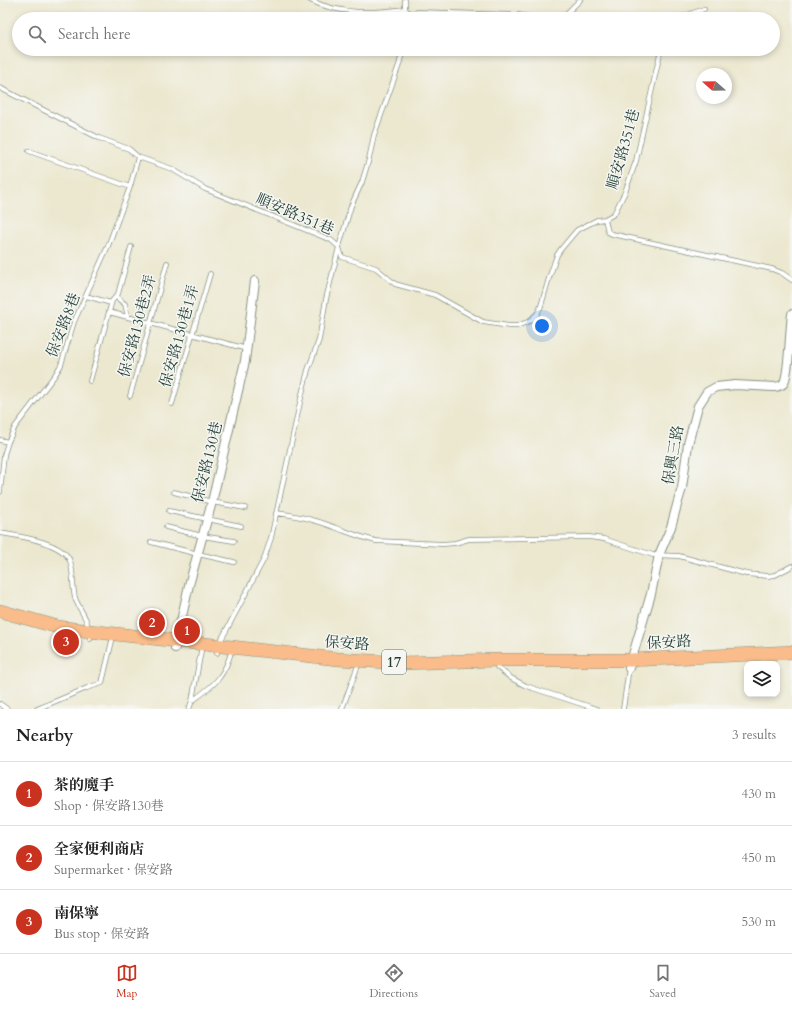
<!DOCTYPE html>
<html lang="en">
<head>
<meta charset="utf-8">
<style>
  :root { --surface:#fff; --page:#f6f6f6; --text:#222; --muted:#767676; --line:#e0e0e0; --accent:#c8321e }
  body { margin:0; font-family:Cardo,"Noto Serif TC",serif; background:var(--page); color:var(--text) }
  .controls { position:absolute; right:12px; bottom:12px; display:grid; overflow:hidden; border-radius:8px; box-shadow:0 2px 6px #0003 }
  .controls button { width:36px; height:36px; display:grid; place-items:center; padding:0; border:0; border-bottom:1px solid var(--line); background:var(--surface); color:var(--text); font:20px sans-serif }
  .compass { position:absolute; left:696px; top:68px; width:36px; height:36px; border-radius:50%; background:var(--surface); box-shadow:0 2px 6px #0003; rotate:290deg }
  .you { position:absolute; left:542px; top:326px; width:14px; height:14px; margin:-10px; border:3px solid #fff; border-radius:50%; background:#1a73e8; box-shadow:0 0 0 6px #1a73e833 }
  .badge { display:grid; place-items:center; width:26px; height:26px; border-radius:50%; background:var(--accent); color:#fff; font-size:13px; font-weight:700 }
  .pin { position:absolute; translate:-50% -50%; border:2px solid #fff; box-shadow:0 1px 4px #0006 }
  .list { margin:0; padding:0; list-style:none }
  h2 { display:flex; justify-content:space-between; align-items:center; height:52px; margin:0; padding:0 16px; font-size:17px }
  h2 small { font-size:13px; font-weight:400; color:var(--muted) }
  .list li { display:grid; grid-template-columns:26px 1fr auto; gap:12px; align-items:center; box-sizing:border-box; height:64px; padding:0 16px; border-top:1px solid var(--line) }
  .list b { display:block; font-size:15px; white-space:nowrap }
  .list p { margin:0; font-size:13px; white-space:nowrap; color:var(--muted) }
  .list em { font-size:13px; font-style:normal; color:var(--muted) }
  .icon { flex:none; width:22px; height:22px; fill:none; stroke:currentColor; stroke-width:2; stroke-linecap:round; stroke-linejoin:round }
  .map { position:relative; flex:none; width:792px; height:709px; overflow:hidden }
  .search { position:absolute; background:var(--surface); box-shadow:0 2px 6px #0003; left:12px; right:12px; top:12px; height:44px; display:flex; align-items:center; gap:10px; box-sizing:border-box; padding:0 14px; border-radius:22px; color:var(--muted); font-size:15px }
  .sheet { height:244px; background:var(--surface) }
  nav { display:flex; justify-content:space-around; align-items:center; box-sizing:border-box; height:56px; border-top:1px solid var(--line); background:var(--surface); font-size:11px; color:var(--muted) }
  nav a { display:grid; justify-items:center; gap:2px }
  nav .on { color:var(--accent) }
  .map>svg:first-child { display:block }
</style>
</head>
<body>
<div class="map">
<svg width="792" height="709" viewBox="0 0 792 709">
  <rect width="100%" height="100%" fill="#f6f6f2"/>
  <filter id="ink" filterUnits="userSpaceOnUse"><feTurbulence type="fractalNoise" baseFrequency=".025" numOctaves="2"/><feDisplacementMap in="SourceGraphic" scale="8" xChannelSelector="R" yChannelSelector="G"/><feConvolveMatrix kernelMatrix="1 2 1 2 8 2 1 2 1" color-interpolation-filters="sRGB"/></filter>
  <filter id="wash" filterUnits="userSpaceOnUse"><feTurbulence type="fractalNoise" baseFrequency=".012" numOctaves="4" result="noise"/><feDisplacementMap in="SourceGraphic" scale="16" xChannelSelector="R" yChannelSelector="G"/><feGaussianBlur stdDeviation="0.9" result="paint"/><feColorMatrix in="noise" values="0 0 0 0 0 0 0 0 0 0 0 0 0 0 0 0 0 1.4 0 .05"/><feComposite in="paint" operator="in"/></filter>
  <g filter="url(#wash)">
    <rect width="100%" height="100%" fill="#ece8d0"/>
  </g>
  <g filter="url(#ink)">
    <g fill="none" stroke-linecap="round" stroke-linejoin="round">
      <g stroke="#869282" stroke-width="5.5">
        <path id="lane" d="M310,0C339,15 374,13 405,9L412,16
          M405,0V9
          M411,19L414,13L418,12L518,15L543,19
          M561,19L580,0
          M676,19L704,9
          M0,88L99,138L129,149L138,157L172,169L205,189L331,240L339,247L342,257L376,268L395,284L435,295L483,322L509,326H517L530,321L537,314L541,306L549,278L557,255L561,249L577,230L597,220L605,219L614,214L625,192L636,161L661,49
          M29,151L130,187
          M605,219L608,232L612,234L772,269L782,273L792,280
          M86,296L111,303
          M116,297L125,304L128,317
          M109,312L247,349
          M90,381L112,301L118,294L131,247
          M130,396L167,263
          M172,404L210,274
          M0,440L8,442
          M0,492L4,455L8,442L15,427L55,375L61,365L74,322L108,246L130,187L138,157
          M174,492L212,502L245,508
          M169,511L241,526
          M276,513C295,515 316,520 334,527C348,532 362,538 376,541L443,544L455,543L469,539L589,537L604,539L653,555L679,556L746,574L768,576L775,575L792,566
          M166,527L202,536L234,541
          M0,533C18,536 63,542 70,561C74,573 72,586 75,598C78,606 83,613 86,620C88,626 89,633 90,639
          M151,542L198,554L234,562
          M217,653L218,646L264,559L271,538L301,398L308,370L319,340L326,299L339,247L351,206L362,182L369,159L374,135L399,65L403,49
          M497,667L511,678L526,686L597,709
          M192,701C215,685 225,676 232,649
          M0,704L7,709
          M37,709L87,688L102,683L112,641
          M189,709L192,701L201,651
          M342,709L357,668
          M623,709L629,668"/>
      </g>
      <g stroke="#869282" stroke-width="10">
        <path id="street" d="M175,648L189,585L212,502L245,361L255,281
          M629,668L651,594L659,555L671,527L677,505L682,488L688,444L698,406L707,392L716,387L735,385L774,387C777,386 780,387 783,384C789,378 790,327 792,314"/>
      </g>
      <g stroke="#869282" stroke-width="14">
        <path id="primary" d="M0,611L58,627L89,631L338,659L402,663L498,660H631L792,652"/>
      </g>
      <use href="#lane" stroke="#fff" stroke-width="4"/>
      <use href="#street" stroke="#fff" stroke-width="8"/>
      <use href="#primary" stroke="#f9bc8a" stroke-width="13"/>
    </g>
  </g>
  <g text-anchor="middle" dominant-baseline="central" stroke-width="3" stroke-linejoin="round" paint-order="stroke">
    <rect fill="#f6f6f2" stroke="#60746d" stroke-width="1" x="382" y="650" width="24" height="24" rx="3"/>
    <g font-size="14" font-weight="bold" fill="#1f3d34">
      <text x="394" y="662">17</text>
    </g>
    <g font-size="15" fill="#1f3d34" stroke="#f6f6f2">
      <text transform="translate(623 149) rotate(-74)">順安路351巷</text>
      <text transform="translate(295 214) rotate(23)">順安路351巷</text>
      <text transform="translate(63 325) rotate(-69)">保安路8巷</text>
      <text transform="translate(137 326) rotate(-75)">保安路130巷2弄</text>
      <text transform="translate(179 336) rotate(-74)">保安路130巷1弄</text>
      <text transform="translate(673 455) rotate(-80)">保興三路</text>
      <text transform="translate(207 462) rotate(-76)">保安路130巷</text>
      <text transform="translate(669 642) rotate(-3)">保安路</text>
      <text transform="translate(347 643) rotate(4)">保安路</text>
    </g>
  </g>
</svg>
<div class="controls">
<button><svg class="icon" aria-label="layers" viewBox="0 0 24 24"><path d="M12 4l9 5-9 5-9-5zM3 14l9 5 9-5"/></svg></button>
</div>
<svg class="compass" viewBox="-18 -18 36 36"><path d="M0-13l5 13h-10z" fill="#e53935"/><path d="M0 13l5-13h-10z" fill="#767676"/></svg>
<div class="you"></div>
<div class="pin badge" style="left:187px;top:631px">1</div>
<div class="pin badge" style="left:152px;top:623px">2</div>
<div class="pin badge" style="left:66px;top:642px">3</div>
<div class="search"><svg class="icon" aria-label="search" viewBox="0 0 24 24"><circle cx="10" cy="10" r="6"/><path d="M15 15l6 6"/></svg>Search here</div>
</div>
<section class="sheet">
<h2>Nearby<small>3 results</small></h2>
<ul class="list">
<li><span class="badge">1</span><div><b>茶的魔手</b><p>Shop · 保安路130巷</p></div><em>430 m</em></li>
<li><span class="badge">2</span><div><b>全家便利商店</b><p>Supermarket · 保安路</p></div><em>450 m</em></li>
<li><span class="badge">3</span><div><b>南保寧</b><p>Bus stop · 保安路</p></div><em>530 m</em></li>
</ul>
</section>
<nav>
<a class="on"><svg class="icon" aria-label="map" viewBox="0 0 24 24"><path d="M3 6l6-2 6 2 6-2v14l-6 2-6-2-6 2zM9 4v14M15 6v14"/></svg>Map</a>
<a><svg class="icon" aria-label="directions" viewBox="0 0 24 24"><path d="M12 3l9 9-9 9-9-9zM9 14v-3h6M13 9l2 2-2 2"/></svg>Directions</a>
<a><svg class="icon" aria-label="saved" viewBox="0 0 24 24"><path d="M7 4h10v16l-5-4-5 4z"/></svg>Saved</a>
</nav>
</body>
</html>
